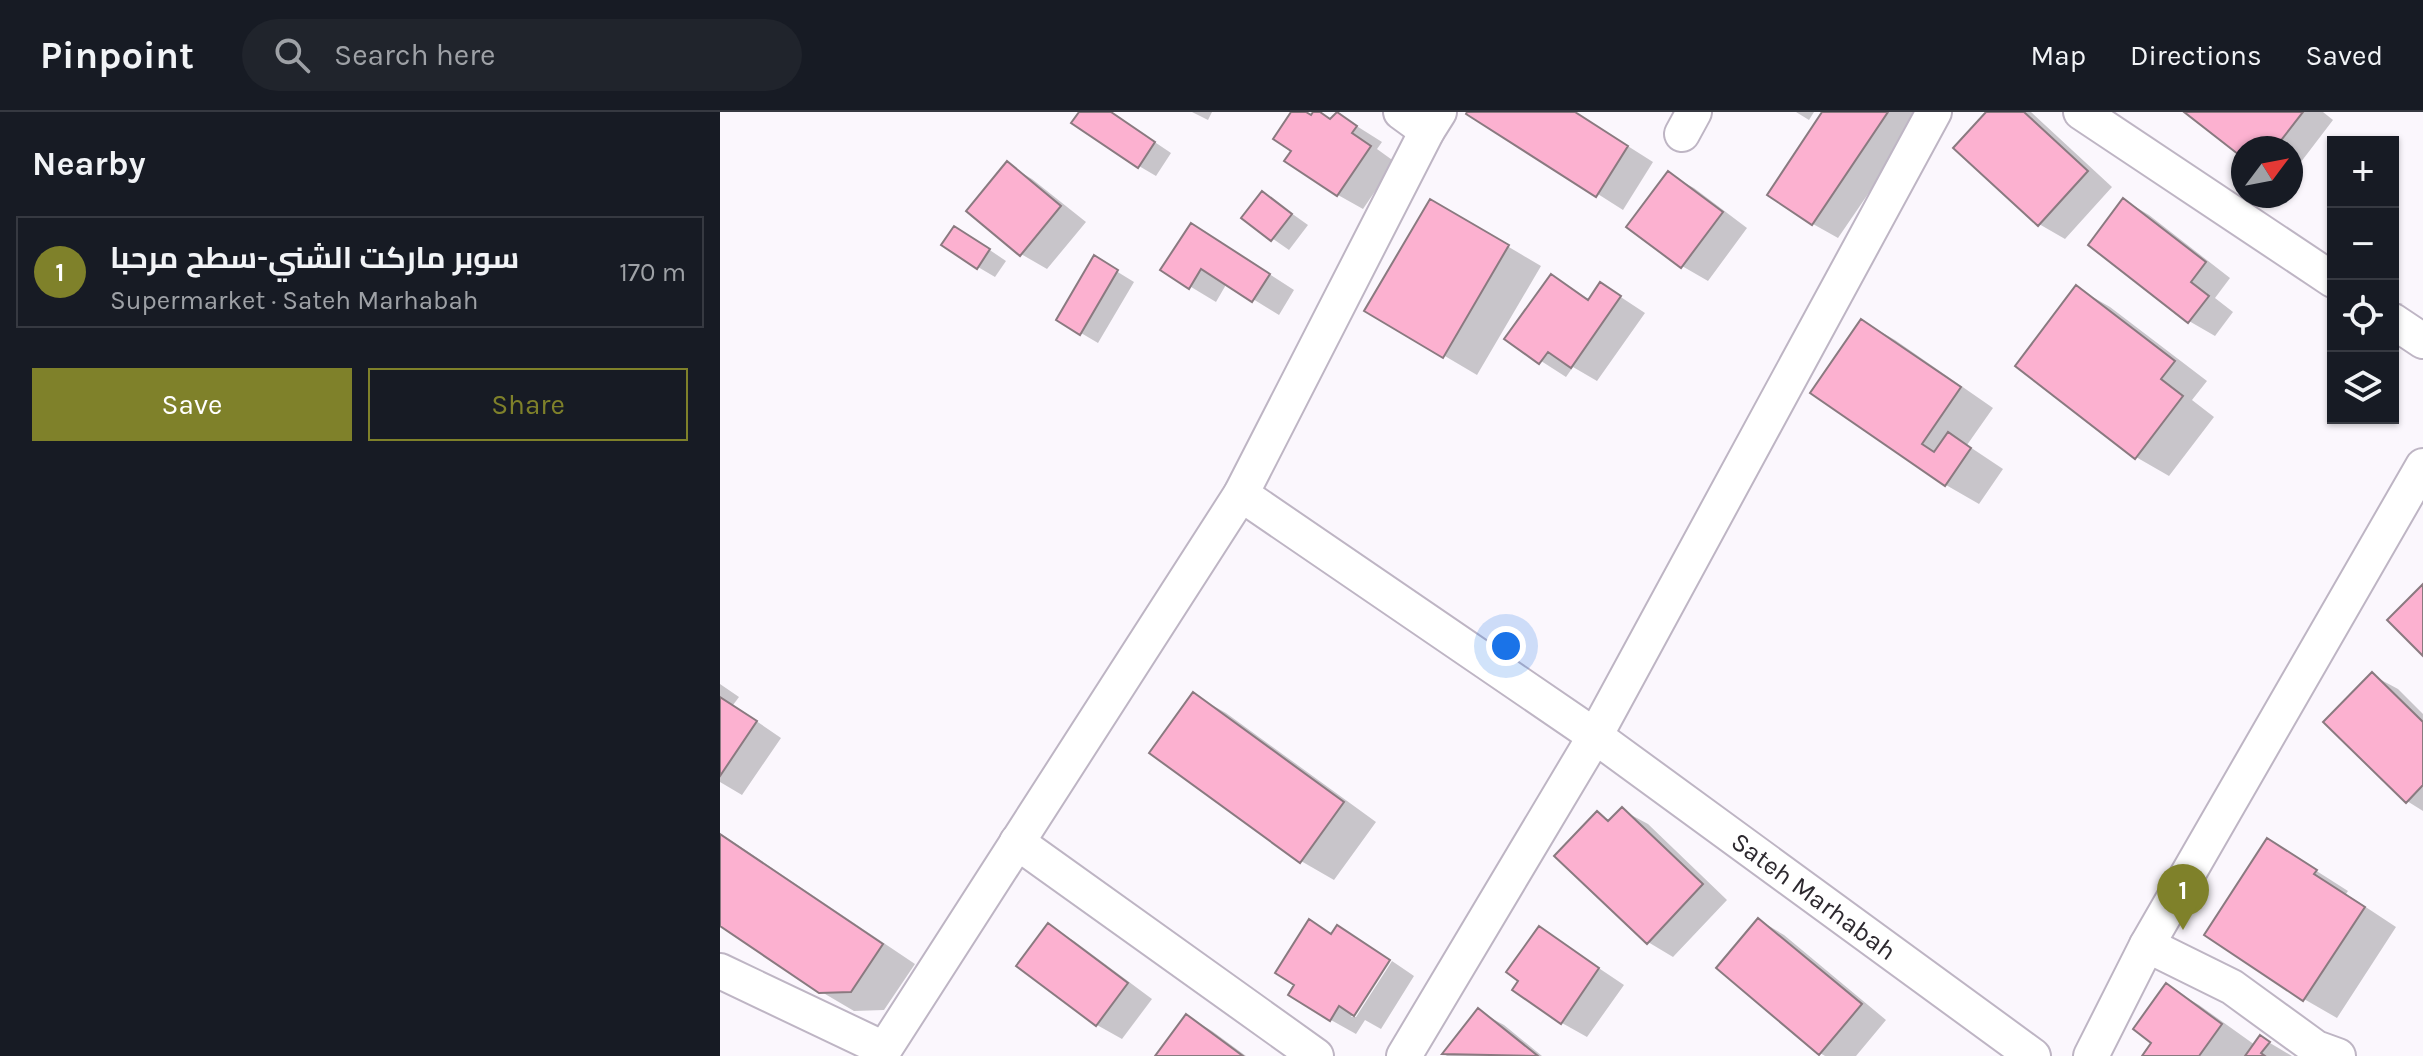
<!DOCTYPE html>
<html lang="en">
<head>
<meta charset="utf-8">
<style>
  :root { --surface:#171b24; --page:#20242c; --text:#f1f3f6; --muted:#9ea1a6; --line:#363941; --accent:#7f812a }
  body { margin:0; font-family:Karla,Cairo,sans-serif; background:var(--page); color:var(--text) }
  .controls { position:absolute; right:24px; top:24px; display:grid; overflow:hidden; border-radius:0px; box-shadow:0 2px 6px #0004 }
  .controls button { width:72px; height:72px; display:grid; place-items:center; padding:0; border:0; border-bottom:2px solid var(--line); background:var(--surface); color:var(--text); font:40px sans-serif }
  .compass { position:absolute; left:1511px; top:24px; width:72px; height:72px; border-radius:50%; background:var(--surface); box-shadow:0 2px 6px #0004; rotate:58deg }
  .you { position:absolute; left:786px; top:534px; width:28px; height:28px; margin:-20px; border:6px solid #fff; border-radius:50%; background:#1a73e8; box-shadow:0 0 0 12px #1a73e833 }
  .badge { display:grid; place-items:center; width:52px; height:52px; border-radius:50%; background:var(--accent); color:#fff; font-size:26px; font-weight:700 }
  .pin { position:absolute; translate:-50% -66px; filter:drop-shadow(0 2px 4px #0008) }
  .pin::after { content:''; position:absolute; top:42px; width:28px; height:24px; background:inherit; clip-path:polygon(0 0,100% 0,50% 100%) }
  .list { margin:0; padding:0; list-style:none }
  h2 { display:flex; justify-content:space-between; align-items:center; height:104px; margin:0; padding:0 32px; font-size:34px }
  h2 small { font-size:26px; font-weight:400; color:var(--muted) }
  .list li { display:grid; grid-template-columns:52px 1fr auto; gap:24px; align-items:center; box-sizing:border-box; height:112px; margin:0 16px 16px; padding:0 16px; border:2px solid var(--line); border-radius:0px }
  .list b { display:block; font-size:30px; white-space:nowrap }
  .list p { margin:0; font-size:26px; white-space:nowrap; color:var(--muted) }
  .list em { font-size:26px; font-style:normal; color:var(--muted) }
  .actions { display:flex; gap:16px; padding:24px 32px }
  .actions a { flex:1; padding:18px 0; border:2px solid var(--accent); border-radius:0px; text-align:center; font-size:28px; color:var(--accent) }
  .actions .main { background:var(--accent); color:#fff }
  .icon { flex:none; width:44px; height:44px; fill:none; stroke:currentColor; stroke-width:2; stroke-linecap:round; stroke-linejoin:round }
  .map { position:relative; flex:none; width:1703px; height:944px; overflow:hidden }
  header { display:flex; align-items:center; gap:48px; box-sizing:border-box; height:112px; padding:0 40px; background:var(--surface); border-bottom:2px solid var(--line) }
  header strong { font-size:38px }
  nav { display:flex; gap:44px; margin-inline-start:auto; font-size:28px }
  .search { width:560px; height:72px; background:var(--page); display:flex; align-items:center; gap:20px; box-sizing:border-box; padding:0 28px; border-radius:44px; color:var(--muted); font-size:30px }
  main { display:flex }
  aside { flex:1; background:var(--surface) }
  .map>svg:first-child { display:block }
</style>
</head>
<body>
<header>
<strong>Pinpoint</strong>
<div class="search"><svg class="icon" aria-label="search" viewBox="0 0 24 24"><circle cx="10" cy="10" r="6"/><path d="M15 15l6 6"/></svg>Search here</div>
<nav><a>Map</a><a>Directions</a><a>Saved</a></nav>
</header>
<main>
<aside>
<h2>Nearby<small></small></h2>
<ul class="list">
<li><span class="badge">1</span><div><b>سوبر ماركت الشني-سطح مرحبا</b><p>Supermarket · Sateh Marhabah</p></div><em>170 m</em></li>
</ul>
<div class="actions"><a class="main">Save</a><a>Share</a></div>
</aside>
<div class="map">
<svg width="1703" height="944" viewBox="0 0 1703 944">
  <rect width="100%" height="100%" fill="#fbf7fd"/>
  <path fill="#0003" d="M361,0H390L451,41L436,64L419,54Z
    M472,0H492L488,8Z
    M573,0H584L593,5L597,0L611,8L616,1L662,30L657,37L675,50L643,97L618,83L573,38Z
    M749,0H854L933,50L903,98Z
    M1076,0H1094L1089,8Z
    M1105,0H1204L1118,126L1093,112Z
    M1269,0H1311L1392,75L1345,127L1319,112Z
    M1467,0H1603L1613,8L1571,63V36H1523V43Z
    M287,52L312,67L366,110L327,157L301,142Z
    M948,62L974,76L1027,116L988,169L962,154Z
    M543,81L588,113L569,138L523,106Z
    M1404,88L1429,103L1510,166L1495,186L1513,200L1495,224L1469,209Z
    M711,89L821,154L757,263L647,198Z
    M252,126L286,149L275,165L258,155Z
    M497,128L574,178L559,203L507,171L496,190L443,158Z
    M375,146L414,170L378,231L339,208Z
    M831,164L870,188L881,172L925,201L877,269L853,255L846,265L787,227Z
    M1357,176L1390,195L1487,269L1472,288L1494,305L1449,364L1416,345Z
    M1142,209L1175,228L1273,296L1247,333L1283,357L1259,392L1226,373L1092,280Z
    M1652,563L1678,577L1703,602V699L1687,689Z
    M0,572L19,585L13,593L61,626L22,683L0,670Z
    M474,583L506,601L656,710L614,768L581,749Z
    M902,698L928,712L1007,788L953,845L928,830L877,701L890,709Z
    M0,721L195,852L164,898L134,899L100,879L0,812Z
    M1548,728L1628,779L1626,782L1676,815L1617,906L1584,887Z
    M1039,808L1064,823L1166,908L1136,944H1105L1100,941Z
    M329,814L354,829L432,887L402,927L377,913Z
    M819,816L904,873L867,925L842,911L801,868Z
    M613,823L668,847L631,905H636L672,849L694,864L661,917L645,908L636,922L611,908Z
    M1446,874L1479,893L1535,933L1540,925L1572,944H1424L1434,930Z
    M758,899L784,913L822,944H727L724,942Z
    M467,904L492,919L526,944H437Z"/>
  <path fill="#fcb1d0" stroke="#8a7a80" stroke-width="2" d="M359,0H391L435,30L418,56L351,11Z
    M571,0H586L591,3L593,0H600L610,7L617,0L637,14L632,21L651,34L617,84L564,49L571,39L553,27Z
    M747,0H855L908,34L876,85L746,2Z
    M1102,0H1168L1092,113L1047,83Z
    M1266,0H1304L1368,59L1318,114L1233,36Z
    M1464,0H1583L1555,36H1523V46Z
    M287,49L341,94L300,144L246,99Z
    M948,59L1003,100L961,156L906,115Z
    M542,79L572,102L551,129L521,106Z
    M1403,86L1486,150L1471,170L1489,184L1468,211L1368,133Z
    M710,87L789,133L723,246L644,199Z
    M471,111L550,162L532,190L481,157L469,177L440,158Z
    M234,114L270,137L257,157L221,133Z
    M374,143L398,158L360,223L336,208Z
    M831,162L868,188L880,170L901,184L851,256L828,240L819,252L784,227Z
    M1356,173L1455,249L1441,267L1463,284L1415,347L1295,254Z
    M1141,207L1241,275L1202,332L1214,340L1228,320L1251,336L1225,374L1090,281Z
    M1703,472V544L1667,508Z
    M1652,560L1703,610V673L1686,691L1603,610Z
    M473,580L624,690L580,751L429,641Z
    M0,585L37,609L0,664Z
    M902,695L983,772L927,832L834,744L877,699L888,709Z
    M0,722L163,832L131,880L99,881L0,814Z
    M1547,726L1597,758L1594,762L1645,795L1583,889L1484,823Z
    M1038,806L1142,892L1099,943L996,856Z
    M589,807L611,822L617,813L670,848L634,904L619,894L610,909L568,883L574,873L555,861Z
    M328,811L408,871L376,914L296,854Z
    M819,814L879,856L841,912L792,878L798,869L786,860Z
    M1446,871L1502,912L1479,944H1422L1431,931L1413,917Z
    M758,896L818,944L722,942Z
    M466,902L523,944H435Z
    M1540,923L1550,930L1541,941L1545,944H1525Z"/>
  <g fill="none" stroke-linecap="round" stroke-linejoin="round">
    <g stroke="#beb5c4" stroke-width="38">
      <g id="street">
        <path d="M681,0L707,19"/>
        <path d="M1361,0L1613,168"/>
        <path d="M962,22L974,0"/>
        <path d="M1673,209L1703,229"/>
        <path id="s1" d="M521,382L875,624L1313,944"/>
        <path d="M297,730L596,944"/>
        <path d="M1427,833L1512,875L1596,936L1618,944"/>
        <path d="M0,859L164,937"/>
        <path d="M160,944L521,382L707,19L719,0"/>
        <path d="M684,944L875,624L1214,0"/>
        <path d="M1371,944L1427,833L1703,354"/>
      </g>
    </g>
    <use href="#street" stroke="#fff" stroke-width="34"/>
  </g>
  <g text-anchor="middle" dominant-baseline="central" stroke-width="6" stroke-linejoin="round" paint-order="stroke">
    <g font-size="26" fill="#2d292f" stroke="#fbf7fd">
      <text stroke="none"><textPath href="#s1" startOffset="700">Sateh Marhabah</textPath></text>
    </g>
  </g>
</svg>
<div class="controls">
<button>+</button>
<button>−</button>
<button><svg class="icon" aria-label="locate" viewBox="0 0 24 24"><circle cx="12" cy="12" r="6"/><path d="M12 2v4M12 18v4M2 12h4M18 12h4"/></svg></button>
<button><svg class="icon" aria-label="layers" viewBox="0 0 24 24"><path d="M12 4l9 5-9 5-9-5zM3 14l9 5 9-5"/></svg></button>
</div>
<svg class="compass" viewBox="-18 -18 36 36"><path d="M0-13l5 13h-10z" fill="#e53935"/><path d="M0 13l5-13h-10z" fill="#9ea1a6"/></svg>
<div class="you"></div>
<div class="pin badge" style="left:1463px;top:818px">1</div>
</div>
</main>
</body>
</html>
